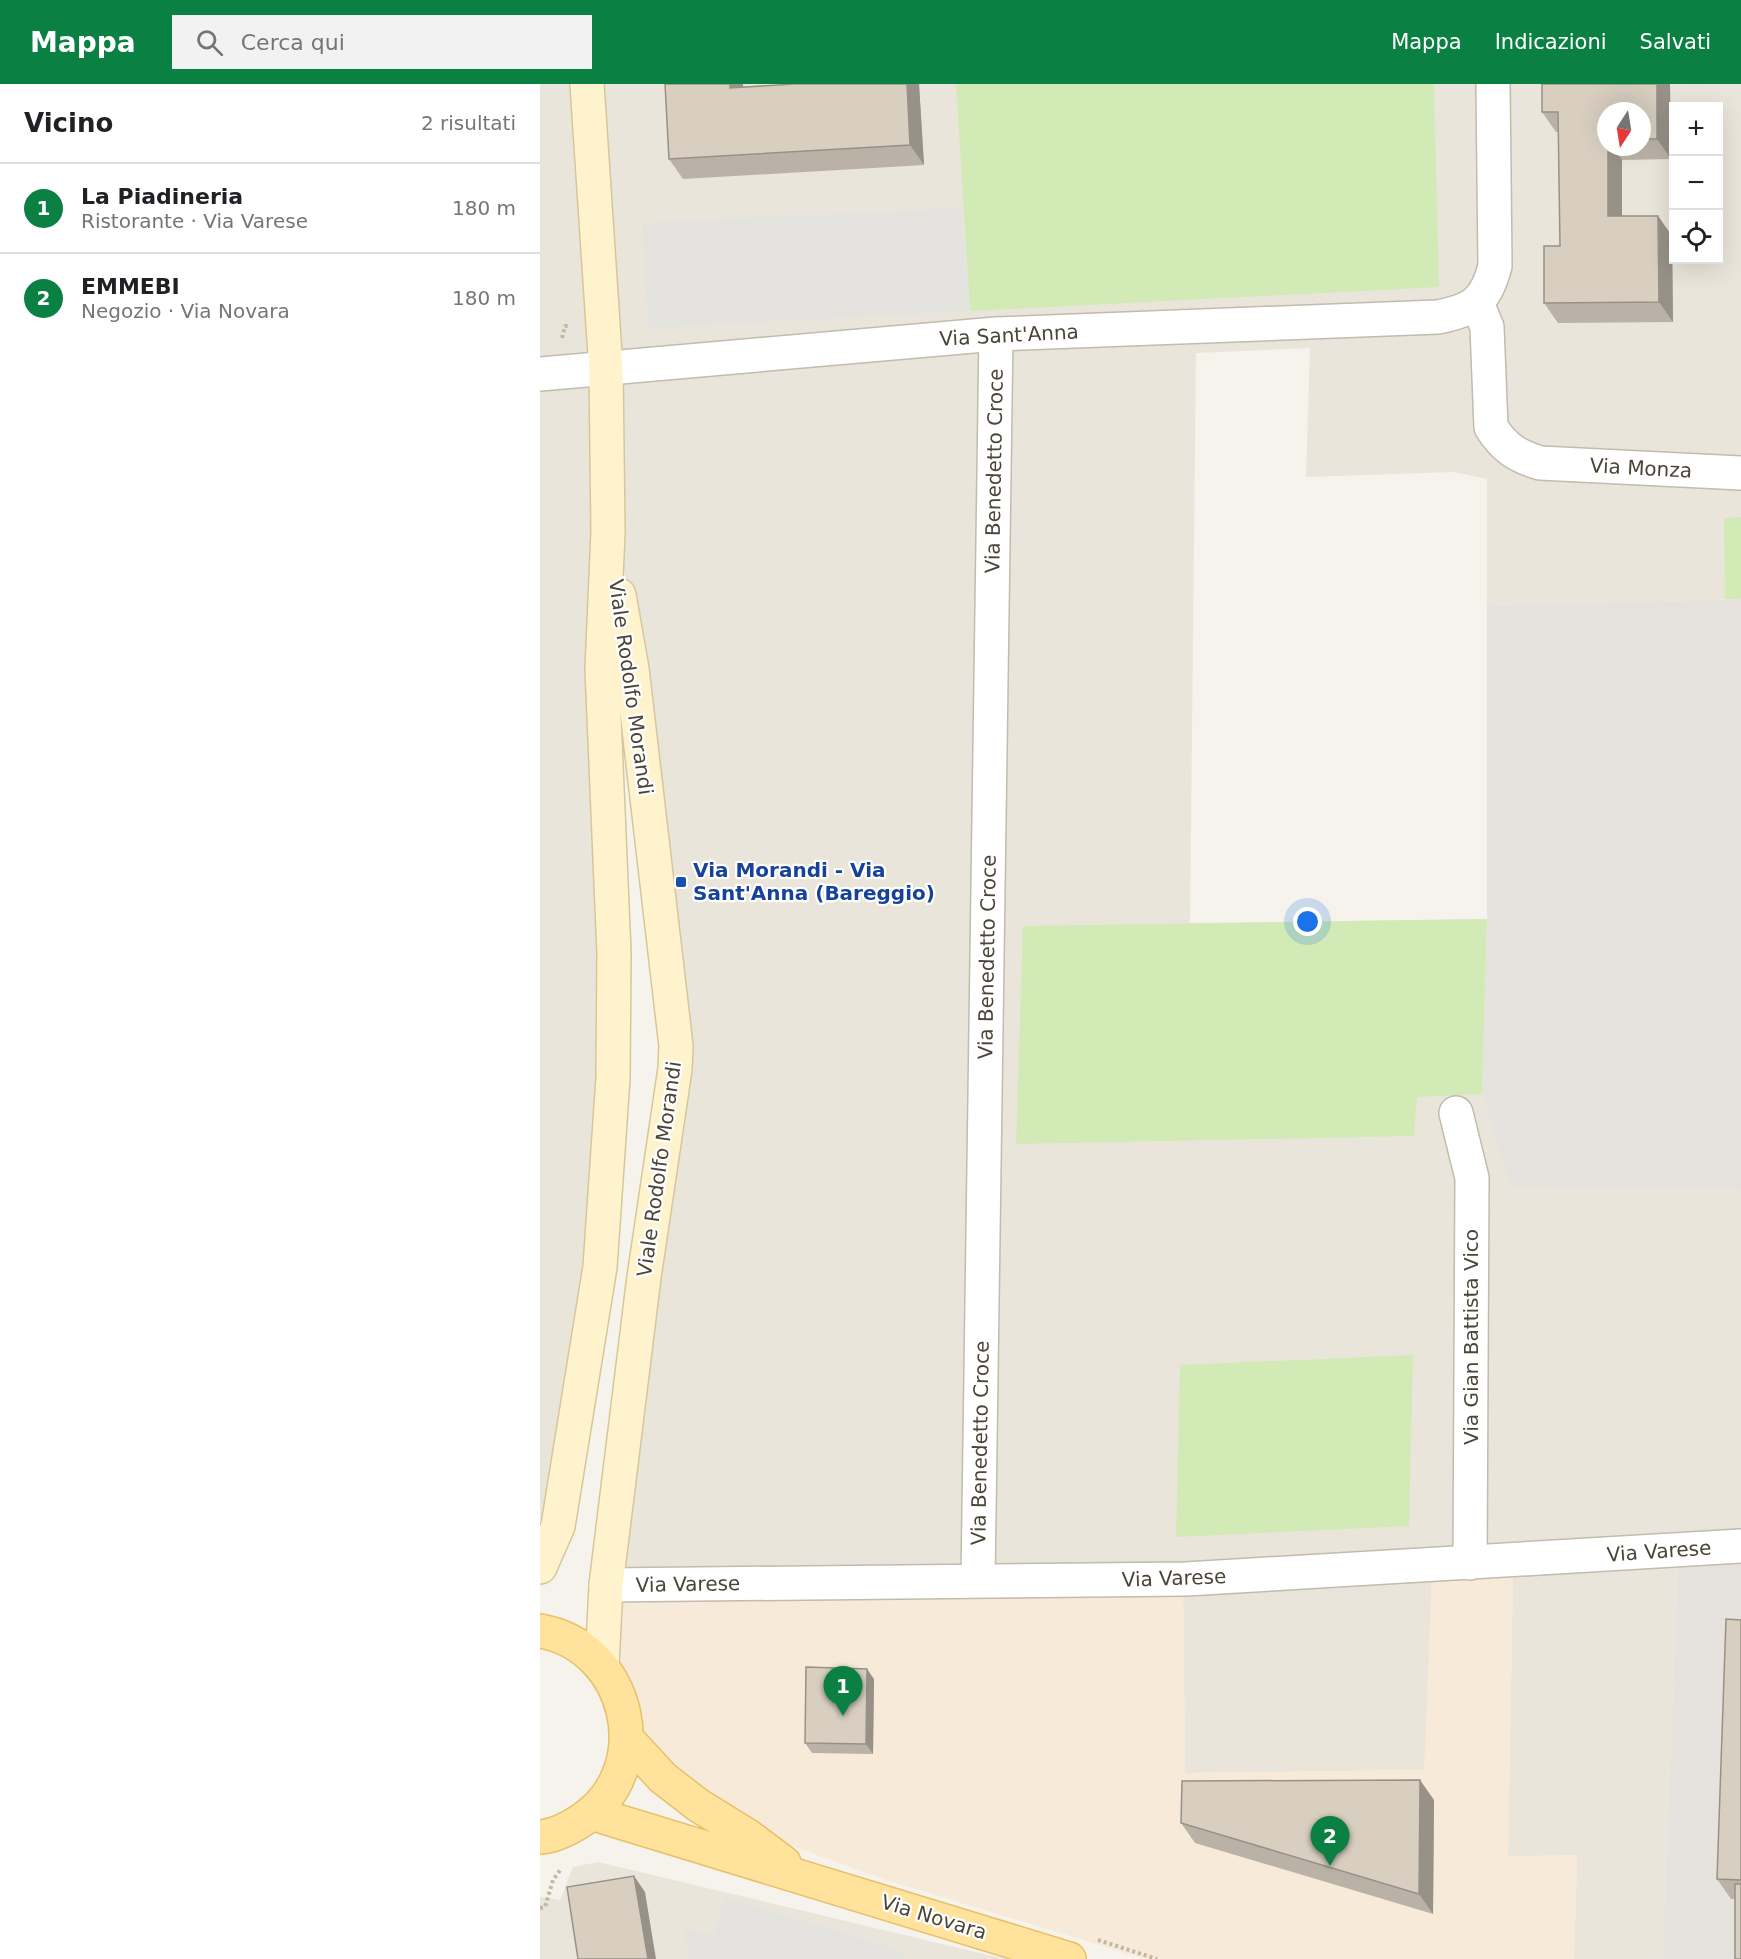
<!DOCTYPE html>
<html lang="it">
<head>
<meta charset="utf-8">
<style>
  :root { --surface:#fff; --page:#f2f2f2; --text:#202124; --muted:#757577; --line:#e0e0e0; --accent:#0b8043 }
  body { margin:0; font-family:"DejaVu Sans",sans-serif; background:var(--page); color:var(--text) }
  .controls { position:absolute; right:18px; top:18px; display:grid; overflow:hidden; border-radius:0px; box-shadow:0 6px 24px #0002 }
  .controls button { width:54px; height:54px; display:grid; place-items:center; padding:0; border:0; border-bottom:2px solid var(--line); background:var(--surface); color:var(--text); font:30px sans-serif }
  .compass { position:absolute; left:1057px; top:18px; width:54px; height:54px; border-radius:50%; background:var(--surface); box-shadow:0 6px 24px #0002; rotate:192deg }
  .you { position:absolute; left:768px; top:838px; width:21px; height:21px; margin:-15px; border:4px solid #fff; border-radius:50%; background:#1a73e8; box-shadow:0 0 0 9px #1a73e833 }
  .badge { display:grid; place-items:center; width:39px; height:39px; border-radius:50%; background:var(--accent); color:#fff; font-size:20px; font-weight:700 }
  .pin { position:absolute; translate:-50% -50px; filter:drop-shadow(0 2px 3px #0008) }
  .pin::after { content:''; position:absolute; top:32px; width:21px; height:18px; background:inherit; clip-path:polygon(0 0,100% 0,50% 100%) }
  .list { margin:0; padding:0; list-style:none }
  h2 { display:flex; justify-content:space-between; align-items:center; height:78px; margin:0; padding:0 24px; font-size:26px }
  h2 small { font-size:20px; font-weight:400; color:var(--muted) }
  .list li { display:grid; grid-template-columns:39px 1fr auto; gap:18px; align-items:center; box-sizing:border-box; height:90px; padding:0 24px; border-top:2px solid var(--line) }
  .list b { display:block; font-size:22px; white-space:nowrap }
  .list p { margin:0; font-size:20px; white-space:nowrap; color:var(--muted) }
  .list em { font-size:20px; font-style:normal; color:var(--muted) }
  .icon { flex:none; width:33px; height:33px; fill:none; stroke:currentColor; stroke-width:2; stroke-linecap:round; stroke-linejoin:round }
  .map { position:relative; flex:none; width:1201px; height:1875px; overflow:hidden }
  header { display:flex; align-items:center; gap:36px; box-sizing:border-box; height:84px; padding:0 30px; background:var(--accent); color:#fff }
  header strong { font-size:28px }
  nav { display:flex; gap:33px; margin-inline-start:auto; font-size:21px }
  .search { width:420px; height:54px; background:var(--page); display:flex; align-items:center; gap:15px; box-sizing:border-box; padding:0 21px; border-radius:0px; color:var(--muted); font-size:22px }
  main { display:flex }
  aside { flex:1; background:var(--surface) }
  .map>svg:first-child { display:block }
</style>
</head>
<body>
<header>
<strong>Mappa</strong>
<div class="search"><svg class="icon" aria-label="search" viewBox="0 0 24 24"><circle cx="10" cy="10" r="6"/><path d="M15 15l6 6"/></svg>Cerca qui</div>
<nav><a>Mappa</a><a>Indicazioni</a><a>Salvati</a></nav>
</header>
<main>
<aside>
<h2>Vicino<small>2 risultati</small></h2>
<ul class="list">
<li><span class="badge">1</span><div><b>La Piadineria</b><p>Ristorante · Via Varese</p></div><em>180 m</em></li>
<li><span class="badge">2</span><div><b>EMMEBI</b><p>Negozio · Via Novara</p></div><em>180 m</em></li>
</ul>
</aside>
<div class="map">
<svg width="1201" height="1875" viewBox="0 0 1201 1875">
  <rect width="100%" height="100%" fill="#f6f3ec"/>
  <path fill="#eae5da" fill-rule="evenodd" d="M0,0H42L60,269L62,869L55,1181L0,1471Z
    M54,0H1201V515L947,521V395L914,388L766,393L770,264L656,269L650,839L947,835L942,1009L971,1102L1201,1105V1474L1138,1478L1122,1875H1034L1037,1771L968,1773L973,1487L892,1491L885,1686L645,1689L643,1504L75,1511L144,990L102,587L77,447ZM1134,22H1178V176H1134ZM1066,27H1102V63H1066Z
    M58,1778L465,1875H0V1813L20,1816L33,1783Z"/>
  <path fill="#f7ead8" d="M973,1487L968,1772L1037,1771L1034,1875H605L343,1795L212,1747L98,1654L70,1580L75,1511L643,1504L645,1689L884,1686L892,1491Z"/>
  <path fill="#e6e2dd" d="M1201,515V1105L971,1103L942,1010L947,835V521Z
    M1201,1474V1875H1122L1138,1478Z"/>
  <path fill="#d2eab5" d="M416,0H894L899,203L430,227Z
    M1201,433V515H1185L1184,434Z
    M947,835L942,1010L877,1013L874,1052L476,1060L483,842Z
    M873,1271L869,1442L636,1453L640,1281Z"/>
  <path fill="#e5e3e0" d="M422,124L430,227L108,244L102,139Z
    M184,1813L365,1868L362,1875H150L144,1846L174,1851Z"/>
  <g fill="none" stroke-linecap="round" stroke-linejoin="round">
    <g stroke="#c2bbae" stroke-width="36">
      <path id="street" d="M937,219L947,243L951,343C964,364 977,372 1000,379L1201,389
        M0,290L456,250L898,233C934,226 946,217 955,182L953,0
        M916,1029L932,1094L930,1479
        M438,1497L456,250
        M66,1501L646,1495L1201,1462"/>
    </g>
    <g stroke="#d6c79b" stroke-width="36">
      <path id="secondary" d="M0,1483L18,1442L60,1183L73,994L74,869L62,585L68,448L66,286L47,0
        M62,1581L66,1501L104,1193L135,985L136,962L92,585L79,511"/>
    </g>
    <g stroke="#e6c16a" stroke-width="36">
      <path id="primary" d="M0,1547C89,1562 119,1684 42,1736C30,1744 15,1752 0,1753
        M87,1655L123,1694L158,1721L208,1752L244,1779
        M51,1729L529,1875"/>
    </g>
    <path stroke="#c4b79f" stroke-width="4" stroke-dasharray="3 3" stroke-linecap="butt" d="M22,254L25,242H29
      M0,1824L5,1823L13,1796L21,1785
      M558,1856L617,1875"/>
    <use href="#street" stroke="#fff" stroke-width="33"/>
    <use href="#secondary" stroke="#fff3cd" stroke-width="33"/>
    <use href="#primary" stroke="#ffe39c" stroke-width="33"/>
  </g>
  <path fill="#bab2a6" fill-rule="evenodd" d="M125,0H203V3L254,0H379L384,81L143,95L129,75Z
    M1002,0H1130L1131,75L1082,76V132H1118L1132,152L1133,238L1018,239L1004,219L1020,162L1018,48H1016L1002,28ZM1066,27H1102V63H1066Z
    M1201,1536V1875L1195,1815H1191L1177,1795Z
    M334,1595L333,1670L272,1669L265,1659Z
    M894,1716L893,1830L655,1759L641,1739Z"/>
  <path fill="#979187" d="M190,0H203L204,24L190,4Z
    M367,0H379L384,81L370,61Z
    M1117,0H1130L1131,75L1117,55Z
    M1068,63H1073L1082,76V152L1068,132Z
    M1118,132L1132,152L1133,238L1119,218Z
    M327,1585L334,1595L333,1670L326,1660Z
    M880,1696L894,1716L893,1830L879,1810Z
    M94,1792L105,1808L116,1875H108Z"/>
  <path fill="#d8cfc1" stroke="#979187" stroke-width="1.5" d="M125,0H190V4L254,0H367L370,61L129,75Z
    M1002,0H1117V55H1102V27H1066V63H1068V132H1118L1119,218L1004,219V162H1020L1018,28H1002Z
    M1186,1535L1201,1536V1796L1177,1795Z
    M266,1583L327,1585L326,1660L265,1659Z
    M880,1696L879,1810L641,1739L642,1697Z
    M94,1792L108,1875H38L27,1803Z
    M1195,1800H1201V1875H1195Z"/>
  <rect fill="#1a4fb4" stroke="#fff" stroke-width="2" x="135" y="792" width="12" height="12" rx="3"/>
  <g text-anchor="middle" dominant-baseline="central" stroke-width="4.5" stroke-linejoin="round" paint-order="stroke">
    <g font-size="20" fill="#4b4439" stroke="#fff">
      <text transform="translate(469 251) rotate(-3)">Via Sant'Anna</text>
      <text transform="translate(1101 384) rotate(3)">Via Monza</text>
      <text transform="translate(454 387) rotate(-89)">Via Benedetto Croce</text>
      <text transform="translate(91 603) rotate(82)">Viale Rodolfo Morandi</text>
      <text transform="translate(447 873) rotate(-89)">Via Benedetto Croce</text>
      <text transform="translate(119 1085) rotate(-82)">Viale Rodolfo Morandi</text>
      <text transform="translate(931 1253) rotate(-90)">Via Gian Battista Vico</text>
      <text transform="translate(440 1359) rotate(-89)">Via Benedetto Croce</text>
      <text transform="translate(1119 1467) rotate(-4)">Via Varese</text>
      <text transform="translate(634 1494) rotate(-2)">Via Varese</text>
      <text transform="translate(148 1500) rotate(-1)">Via Varese</text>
      <text transform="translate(394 1833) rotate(17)">Via Novara</text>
    </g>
    <g font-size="20" font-weight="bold" fill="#164399" stroke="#fff" text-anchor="start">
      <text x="153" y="786">Via Morandi - Via<tspan x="153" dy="23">Sant'Anna (Bareggio)</tspan></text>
    </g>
  </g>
</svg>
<div class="controls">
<button>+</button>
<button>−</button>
<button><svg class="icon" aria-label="locate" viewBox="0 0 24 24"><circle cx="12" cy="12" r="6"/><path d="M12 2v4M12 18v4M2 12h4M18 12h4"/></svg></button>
</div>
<svg class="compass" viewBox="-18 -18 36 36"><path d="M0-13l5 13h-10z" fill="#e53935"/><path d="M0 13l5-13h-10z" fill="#757577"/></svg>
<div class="you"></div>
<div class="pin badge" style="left:303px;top:1632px">1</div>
<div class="pin badge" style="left:790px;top:1782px">2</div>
</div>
</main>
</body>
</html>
